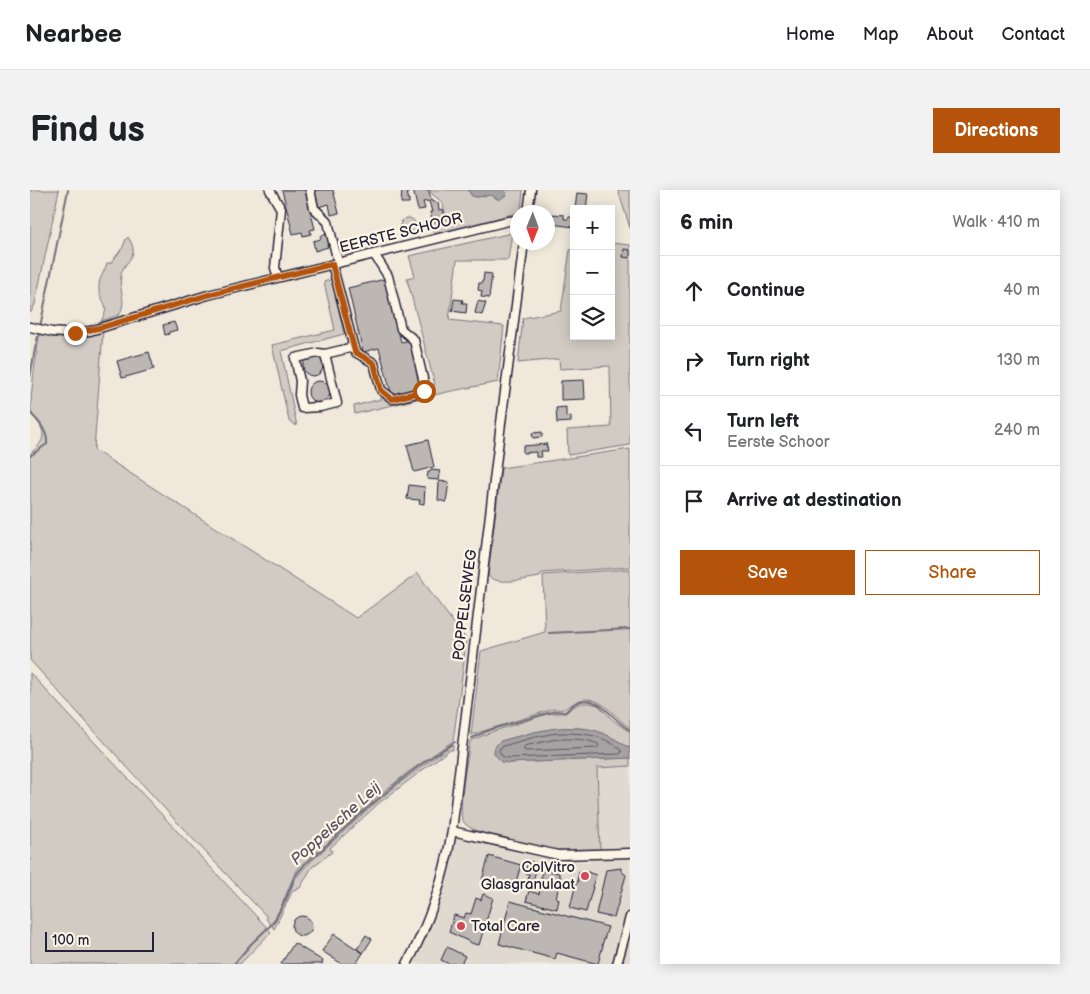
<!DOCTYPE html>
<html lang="en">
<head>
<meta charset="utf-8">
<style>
  :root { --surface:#fff; --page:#f2f2f2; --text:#202124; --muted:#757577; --line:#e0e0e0; --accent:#b45309 }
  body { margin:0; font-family:"Balsamiq Sans",sans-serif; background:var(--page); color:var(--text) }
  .controls { position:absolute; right:15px; top:15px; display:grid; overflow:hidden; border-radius:0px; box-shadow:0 2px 12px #0003 }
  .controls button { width:45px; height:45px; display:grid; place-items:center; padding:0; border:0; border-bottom:1px solid var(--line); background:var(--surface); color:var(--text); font:25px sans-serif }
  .compass { position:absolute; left:480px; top:15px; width:45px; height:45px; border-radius:50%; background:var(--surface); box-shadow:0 2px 12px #0003; rotate:181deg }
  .scale { position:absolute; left:15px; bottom:12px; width:109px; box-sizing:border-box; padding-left:5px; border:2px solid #22223b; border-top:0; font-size:14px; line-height:18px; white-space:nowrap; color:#22223b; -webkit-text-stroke:4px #fcf5e5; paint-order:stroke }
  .stop { position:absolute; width:15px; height:15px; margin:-11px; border:4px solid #b45309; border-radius:50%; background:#fff }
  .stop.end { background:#b45309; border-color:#fff; box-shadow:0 1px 5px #0008 }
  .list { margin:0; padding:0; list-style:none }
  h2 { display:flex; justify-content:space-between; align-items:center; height:65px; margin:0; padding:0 20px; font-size:21px }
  h2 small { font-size:16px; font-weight:400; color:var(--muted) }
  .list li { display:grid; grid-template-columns:32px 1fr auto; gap:15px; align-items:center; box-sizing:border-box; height:70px; padding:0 20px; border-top:1px solid var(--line) }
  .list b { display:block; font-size:19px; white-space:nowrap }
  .list p { margin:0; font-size:16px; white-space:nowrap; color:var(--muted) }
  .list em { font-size:16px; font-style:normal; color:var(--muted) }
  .actions { display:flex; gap:10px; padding:15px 20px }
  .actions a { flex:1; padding:11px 0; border:1px solid var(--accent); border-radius:0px; text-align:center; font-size:18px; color:var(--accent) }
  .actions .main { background:var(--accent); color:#fff }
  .icon { flex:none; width:28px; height:28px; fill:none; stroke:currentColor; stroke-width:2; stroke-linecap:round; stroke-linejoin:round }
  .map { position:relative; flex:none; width:600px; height:774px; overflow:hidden; border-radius:0px }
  header { display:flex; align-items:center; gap:30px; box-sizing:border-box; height:70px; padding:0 25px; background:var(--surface); border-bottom:1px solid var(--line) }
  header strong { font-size:24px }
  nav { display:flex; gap:28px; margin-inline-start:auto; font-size:18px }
  .intro { display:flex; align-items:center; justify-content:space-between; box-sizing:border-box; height:120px; padding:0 30px }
  h1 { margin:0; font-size:35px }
  .button { padding:12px 22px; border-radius:0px; background:var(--accent); color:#fff; font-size:18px; font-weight:700 }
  main { display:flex; gap:30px; padding:0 30px }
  aside { flex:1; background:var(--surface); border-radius:0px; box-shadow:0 2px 12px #0003 }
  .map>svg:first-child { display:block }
</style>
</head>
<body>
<header>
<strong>Nearbee</strong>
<nav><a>Home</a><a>Map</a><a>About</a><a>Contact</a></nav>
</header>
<div class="intro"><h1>Find us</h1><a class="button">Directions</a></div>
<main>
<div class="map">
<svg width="600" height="774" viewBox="0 0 600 774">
  <rect width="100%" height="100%" fill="#efe8db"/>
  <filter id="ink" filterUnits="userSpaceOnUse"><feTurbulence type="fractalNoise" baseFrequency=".02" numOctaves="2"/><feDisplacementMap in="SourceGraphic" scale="10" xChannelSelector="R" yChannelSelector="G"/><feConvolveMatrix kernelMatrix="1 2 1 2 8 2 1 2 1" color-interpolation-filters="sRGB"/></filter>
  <g filter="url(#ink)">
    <path fill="#e0d9cf" d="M600,574V774H380L424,647L560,673L569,576Z"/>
    <path fill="#d1cbc3" stroke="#7a767f" d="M0,0H29L5,114L3,119L0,123Z
      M401,0H438L442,6L447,7L461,5H476L475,0H493L491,22L404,44L401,33L417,29L412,12L402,4Z
      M588,0H600V38Z
      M370 36a8 8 0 1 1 16 0a8 8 0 1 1-16 0Z
      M482,43L478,70H427L419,130L474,136L468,192L417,202L325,224L324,216L405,195L377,89V88L385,86L379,66Z
      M98,47C112,69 93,69 91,86C88,101 98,110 89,125L71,131C83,112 68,113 69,96C69,88 75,81 77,73H81L93,57L96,49Z
      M581,53L600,55V255L538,265L537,240L581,237L580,176L530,179L529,169L488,173L493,128L531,121L540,60L544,59V146H581Z
      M302,89L314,144L251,161L267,236L259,231L242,155L305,140L294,92Z
      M73,141L64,260L326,428L388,383L404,407L436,449L434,472L423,551L377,583L348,606L298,653L271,675L265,683L251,717L241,735L236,729L237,727L146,631L0,470V264C5,259 13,253 13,245C13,235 4,230 1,221C0,208 6,163 9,148L11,143C35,149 49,146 73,141Z
      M600,259V377L512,383L510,387C496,389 468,396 458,386L471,278Z
      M600,379V538C585,528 571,504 550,510C544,512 538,518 533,519C530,520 527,519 525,519C522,519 519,520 517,521L441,545L451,461L515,442L513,385Z
      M0,483L198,696L241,742L210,774H0Z
      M550,513H560L568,515L584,531L600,542V558C589,552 578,544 566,541C534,532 501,543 471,551L478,573L600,568V576L567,578L570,661C556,661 541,662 527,660C511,659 439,645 433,631C427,620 438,566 440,551L461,542L517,524L524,523H536L540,519Z
      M423,554V560H419L349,613L300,658L302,662L282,677L270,698L263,700L244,739L242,736L257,709L265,689L276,676L344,614L371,592Z"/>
    <path fill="#a6a2a2" stroke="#716f79" d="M438,0H475L476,5L469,10L461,5L447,7L442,6Z
      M526,538C540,538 554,537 567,541C579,545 589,552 600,558V568L478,573L471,572L464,563C464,557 466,554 471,551L504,542Z"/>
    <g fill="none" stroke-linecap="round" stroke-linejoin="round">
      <path stroke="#575564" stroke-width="1" d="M527,543C547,543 566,543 583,554C587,557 590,558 592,562L590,564L479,568L473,567L469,561L470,558L473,556L505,547Z
        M527,549C541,549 555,548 568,554L569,556L567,558L496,561L493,559L495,556Z"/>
      <path stroke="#716f79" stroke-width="2" d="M10,137L38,0
        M0,187L5,159L9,142
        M0,223C9,231 18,241 17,254L0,266
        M519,443L600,439
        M442,548L459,540L525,521L535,522C539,519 543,514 548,512C570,504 584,532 600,540
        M204,774L221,754L244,732L256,708L265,686L275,674L286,665C329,625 375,582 425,552"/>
    </g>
    <path fill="#bcb7b3" stroke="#22223b" d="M252,0H275L285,39L280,40L281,44L273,46L272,42L263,44Z
      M284,0H303L309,23L301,25L299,14L288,17Z
      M372,0L378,1L377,9H379V13H371Z
      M383,0H399L401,11L408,13L409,20L413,19L415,27L402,30L400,22H402L399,11L393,12L395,19L388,20Z
      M547,3L558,4L556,19H545Z
      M522,24L534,25V29H538L539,27H543L544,25V37L521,34Z
      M298,44L300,53L297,54L298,57L285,61L283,51L291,49L290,46Z
      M594,59L600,60V68L593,67Z
      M454,83L462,84L459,108L451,107L452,101L448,100L449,93H452V91H453Z
      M355,89L371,152L381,150L393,198L362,206L349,158L333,162L318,98Z
      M424,109L433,110L432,113H437L436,123L422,121Z
      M448,111L456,113L452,125L445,123Z
      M144,132L147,140L139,142V144L135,145L133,135Z
      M119,162L124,179L92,188L87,171Z
      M273 176a10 10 0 1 1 20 0a10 10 0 1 1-20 0Z
      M554,190L555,209L531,210V191Z
      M278 202a11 11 0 1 1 22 0a11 11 0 1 1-22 0Z
      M536,217V227L541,226V232L527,233L526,218Z
      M512,242V247L503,248L502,243Z
      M398,250L404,277L384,282L377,255Z
      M516,254L518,261H511L512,267H506V262L493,263V256L517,254Z
      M401,280L410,281L408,290L397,289L398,282H400Z
      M409,291L419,292L416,312L408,310Z
      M379,295L395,297L394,314L389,313L390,310L377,309Z
      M459,666L491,675L484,699L452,690Z
      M498,671L505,673L504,677H507L503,691L498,690L499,684L495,683Z
      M591,678V681L596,685L584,728L566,724L576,680Z
      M515,680L529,683V686L531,687L526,708L529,709L527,719L496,711L499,701L509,704L513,688L511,687L512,682Z
      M559,682L560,683L566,685L562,697H563L556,722L540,718L546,693H547L548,691H547L549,682L557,684V682Z
      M453,704L463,708L449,755L444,754L419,742L424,725L434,728L436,723L441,724L446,708L451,710Z
      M480,711L578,737L572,755H573L568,774L527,763L525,769L469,754Z
      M262 736a10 10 0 1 1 20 0a10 10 0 1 1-20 0Z
      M304,744L333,763L326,774H312L292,761Z
      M336,745L342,749L333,763L327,759Z
      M264,753L293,771L292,774H251Z
      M417,757L435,766L431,774H419L411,770Z"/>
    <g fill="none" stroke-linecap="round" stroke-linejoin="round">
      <g stroke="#22223b" stroke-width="11">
        <path id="minor" d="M240,0L251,19L245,78L248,87
          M280,0L284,18L298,32L308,72
          M498,22L501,0
          M344,64L358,86L371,139L384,150L394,193
          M302,74L325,162L344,173L351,200L363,209L394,201
          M0,137L22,142L33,143L60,141L178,105L478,31L488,30
          M295,164L307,213L290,217L272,218L269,205L270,191L265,168L288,163L295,164L324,157
          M422,641L528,665L600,663
          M377,774C400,732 414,688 422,641L470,241L494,52
          M587,774L600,727"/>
      </g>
      <use href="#minor" stroke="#fcf5e5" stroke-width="8"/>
    </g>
  </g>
  <g fill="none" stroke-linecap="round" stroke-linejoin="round" filter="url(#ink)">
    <path stroke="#b45309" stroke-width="6" d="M45,143L73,137L178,105L302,74L325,162L344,173L351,200L362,209L394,201"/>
  </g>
  <g fill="#d1495b" stroke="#fcf5e5" stroke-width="2">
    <circle cx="555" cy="686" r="5"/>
    <circle cx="431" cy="736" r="5"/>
  </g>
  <g text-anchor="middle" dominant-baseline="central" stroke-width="4.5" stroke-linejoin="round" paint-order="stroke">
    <g font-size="15" fill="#22223b" stroke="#fcf5e5">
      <text transform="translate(371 43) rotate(-14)">EERSTE SCHOOR</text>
      <text transform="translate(435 415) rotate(-83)">POPPELSEWEG</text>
    </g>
    <g font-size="15" fill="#22223b" stroke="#fcf5e5" text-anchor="end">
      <text x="545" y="677">ColVitro<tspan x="545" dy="17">Glasgranulaat</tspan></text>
      <text x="441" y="736" text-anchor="start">Total Care</text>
    </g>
    <g font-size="16" font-style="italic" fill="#575564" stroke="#fcf5e5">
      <text transform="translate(306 634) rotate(-42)">Poppelsche Leij</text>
    </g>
  </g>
</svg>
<div class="controls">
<button>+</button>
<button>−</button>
<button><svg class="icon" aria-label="layers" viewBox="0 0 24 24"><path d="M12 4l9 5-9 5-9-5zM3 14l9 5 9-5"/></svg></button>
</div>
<svg class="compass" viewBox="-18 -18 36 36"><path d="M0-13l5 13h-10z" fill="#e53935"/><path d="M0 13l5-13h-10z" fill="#757577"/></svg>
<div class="scale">100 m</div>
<div class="stop" style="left:394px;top:201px"></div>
<div class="stop end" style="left:45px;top:143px"></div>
</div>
<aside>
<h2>6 min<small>Walk · 410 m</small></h2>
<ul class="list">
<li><svg class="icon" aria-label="ahead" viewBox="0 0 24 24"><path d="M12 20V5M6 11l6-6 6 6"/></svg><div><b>Continue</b></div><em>40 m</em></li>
<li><svg class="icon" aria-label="right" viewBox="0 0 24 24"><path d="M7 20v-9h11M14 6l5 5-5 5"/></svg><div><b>Turn right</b></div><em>130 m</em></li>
<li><svg class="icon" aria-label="left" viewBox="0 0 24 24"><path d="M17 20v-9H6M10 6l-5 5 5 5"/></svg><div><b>Turn left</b><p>Eerste Schoor</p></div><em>240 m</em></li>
<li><svg class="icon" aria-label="arrive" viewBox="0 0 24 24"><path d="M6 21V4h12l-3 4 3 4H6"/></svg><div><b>Arrive at destination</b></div></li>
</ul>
<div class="actions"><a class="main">Save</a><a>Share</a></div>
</aside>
</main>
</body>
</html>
